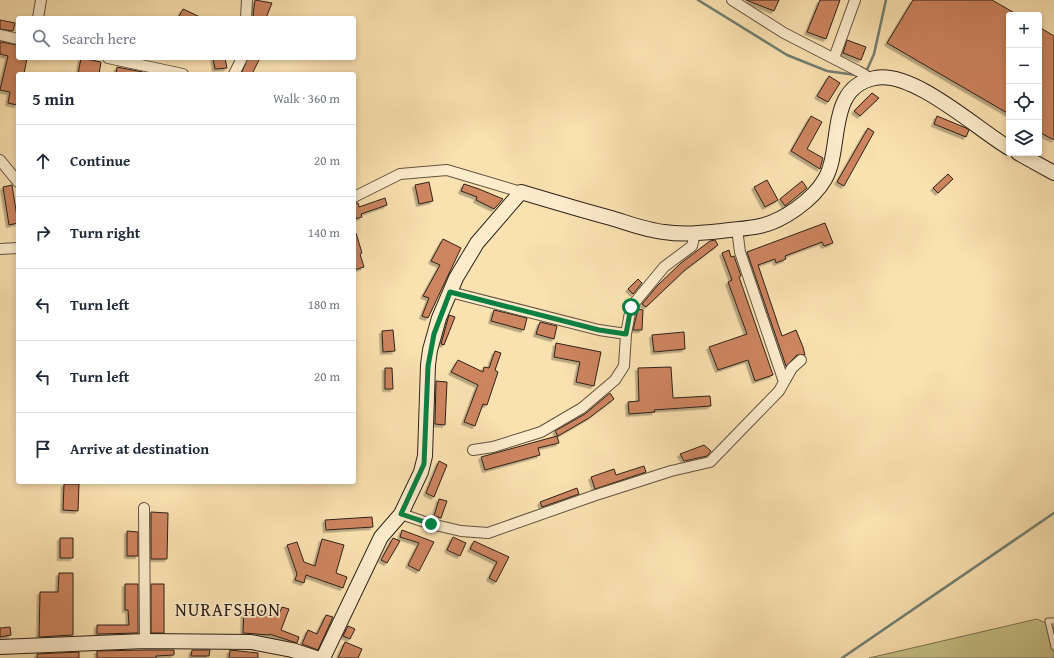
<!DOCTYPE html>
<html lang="en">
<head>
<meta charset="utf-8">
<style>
  :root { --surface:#fff; --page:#f2f2f3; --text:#1f2937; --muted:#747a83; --line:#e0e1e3 }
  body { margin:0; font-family:"Gentium Book Plus",serif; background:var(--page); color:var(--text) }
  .controls { position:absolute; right:12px; top:12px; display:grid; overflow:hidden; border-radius:4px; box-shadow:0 2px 6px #0003 }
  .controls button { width:36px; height:36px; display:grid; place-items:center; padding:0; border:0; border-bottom:1px solid var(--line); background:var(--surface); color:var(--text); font:20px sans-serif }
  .stop { position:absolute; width:12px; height:12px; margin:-9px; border:3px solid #0b8043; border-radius:50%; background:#fff }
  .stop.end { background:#0b8043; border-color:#fff; box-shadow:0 1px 4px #0008 }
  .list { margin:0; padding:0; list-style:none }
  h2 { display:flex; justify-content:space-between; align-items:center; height:52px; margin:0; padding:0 16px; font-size:17px }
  h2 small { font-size:13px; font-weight:400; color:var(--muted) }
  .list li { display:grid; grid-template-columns:26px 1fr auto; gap:12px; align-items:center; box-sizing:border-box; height:72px; padding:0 16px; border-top:1px solid var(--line) }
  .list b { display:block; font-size:15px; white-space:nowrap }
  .list em { font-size:13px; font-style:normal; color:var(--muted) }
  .icon { flex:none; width:22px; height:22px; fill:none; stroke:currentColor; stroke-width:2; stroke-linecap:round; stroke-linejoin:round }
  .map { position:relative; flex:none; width:1054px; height:658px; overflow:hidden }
  .search { position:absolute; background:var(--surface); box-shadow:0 2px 6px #0003; left:16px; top:16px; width:340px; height:44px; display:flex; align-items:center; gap:10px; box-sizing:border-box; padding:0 14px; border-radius:4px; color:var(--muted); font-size:15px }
  .panel { position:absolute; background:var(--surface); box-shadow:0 2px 6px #0003; left:16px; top:72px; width:340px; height:412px; border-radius:4px }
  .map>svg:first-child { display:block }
</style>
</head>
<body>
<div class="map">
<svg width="1054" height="658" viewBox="0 0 1054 658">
  <defs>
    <filter id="shadow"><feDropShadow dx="-2.5" dy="2.5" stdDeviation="0" flood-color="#0004"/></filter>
  </defs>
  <rect width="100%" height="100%" fill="#fae1b0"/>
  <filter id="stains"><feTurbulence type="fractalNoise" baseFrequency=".005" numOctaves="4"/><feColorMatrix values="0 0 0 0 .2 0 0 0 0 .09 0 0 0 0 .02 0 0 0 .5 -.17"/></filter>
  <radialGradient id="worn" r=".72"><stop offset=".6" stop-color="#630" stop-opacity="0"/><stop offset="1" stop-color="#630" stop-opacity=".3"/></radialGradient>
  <path fill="#c5c186" stroke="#7a7250" d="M1037,619L1054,627V658H869Z"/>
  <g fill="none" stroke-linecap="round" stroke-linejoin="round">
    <path stroke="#717f72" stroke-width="2.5" d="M698,0L787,55L827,71L856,75
      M866,72L874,54L886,0
      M842,658L1054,513"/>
  </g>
  <path fill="#cd8560" stroke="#2e2219" filter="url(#shadow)" d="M255,0L272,3L266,18H255L253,15Z
    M746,0H779L774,11Z
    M820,0H840L826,39L807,32Z
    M913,0H992L1018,15H1009V114L887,43Z
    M183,9L202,18H178Z
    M0,20L15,23L13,31L0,29Z
    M1039,27L1054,36V140L1039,132Z
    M847,40L866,47L861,60L843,53Z
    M0,42L18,45V58H27L24,74H18L17,105L8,103L10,92L0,90L8,56L0,54Z
    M81,58L101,62L99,74H78Z
    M213,58H225L227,68L215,69Z
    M248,58H260L252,74H241Z
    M117,67L143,72L142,74H116Z
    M829,76L840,83L828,102L817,96Z
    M872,93L879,98L860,116L854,111Z
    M811,116L822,122L807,149L823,158L820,169L791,151Z
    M937,116L966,128L969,130L966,137L934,124Z
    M868,128L874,132L844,186L837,182Z
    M948,174L953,179L938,193L933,188Z
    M767,180L778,200L765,207L754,187Z
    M802,181L807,188L785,206L780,199Z
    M429,182L433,201L419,204L415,185Z
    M464,184L479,189L503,199L494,209L476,200L477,197L461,191Z
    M12,185L18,223L9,225L3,187Z
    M385,198L387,205L361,214L362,217L354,219V203H358L359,207Z
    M825,223L833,243L824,246L822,242L785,256L786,259L776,263L775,259L758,265L782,336L796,330L803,347L805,355H797L786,366L747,252Z
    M354,233H356L362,253L360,254L364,267L354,270Z
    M443,239L461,248L428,318L422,316L429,298L423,296L440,265L431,261Z
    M715,240L718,245L685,270L646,307L642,304L658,285L681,263L710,241Z
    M729,250L731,257L734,256L741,276L739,277L773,375L755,381L748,360L718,370L709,347L747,334L728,282L732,280L722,253Z
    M638,279L642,283L633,294L628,289Z
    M638,309L643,310L642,330H633Z
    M494,310L527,318L524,330L491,321Z
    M449,315L455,317L444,345L441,344Z
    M540,322L557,326L554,339L536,334Z
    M393,330L395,351L383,352L382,331Z
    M684,332L685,349L654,352L652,335Z
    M556,343L601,352L594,386L576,382L580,362L554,357Z
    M495,351L501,353L495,370L498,372L487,405L483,404L475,426L464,422L478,385L451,372L458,360L483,372L484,367L489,368Z
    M671,367L673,398L710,396L711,406L654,410L655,412L629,414L628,402L639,401L638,368Z
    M385,368H392L393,389H385Z
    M436,381L447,382L445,425L435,424Z
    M610,393L614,399L589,418L558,436L555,431L585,414Z
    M557,436L559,443L538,448L540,455L485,470L481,457Z
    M704,445L711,451L707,456L684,461L680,454Z
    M439,461L447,465L434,497L426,493Z
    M644,466L646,472L595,489L591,477L614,469L616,475Z
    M64,484H79L78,511L63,510Z
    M577,488L579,494L542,507L540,502Z
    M439,499L447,501L441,518L434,516Z
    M151,512L168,513L167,559H151Z
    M372,517L373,527L326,530L325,520Z
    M402,530L434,542L419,571L408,565L419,543L400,537Z
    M127,531L138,532V556H127Z
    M453,537L466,543L460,556L447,550Z
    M60,538H73V558H60Z
    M393,538L400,541L387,563L381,560Z
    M322,539L344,545L336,573L347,577L343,588L306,575L304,583L295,580L297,574L287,545L297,542L304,562L315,566Z
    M474,541L509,557L496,582L489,578L497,562L470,549Z
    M59,573H73V635L39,637L40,592H58Z
    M125,584H138V633L97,634V625H129L128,610H125Z
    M151,584H164V633H151Z
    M282,607L289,609L281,630L299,637L297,643L269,634V635L243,633L244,610L280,612Z
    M326,615L333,617L318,650L302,644L308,630L317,634Z
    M348,626L355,629L350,639L343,636Z
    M10,627L11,635L0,637V628Z
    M345,642L362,649L358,658H338Z
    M145,650H174V655L156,656V658H97V651Z
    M192,650H210L209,656H191Z
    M230,650L258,653V658H229Z
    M79,652V658H37V654Z"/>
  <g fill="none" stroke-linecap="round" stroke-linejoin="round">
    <g stroke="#61523f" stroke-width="7">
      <path id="lane" d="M1054,621H1048L1054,647"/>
    </g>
    <g stroke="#61523f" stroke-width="12">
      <path id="street" d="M732,0L784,33L858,71L865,75L867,80
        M38,18L41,0
        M246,18L247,0
        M0,35L18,39
        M108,58L183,74
        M834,58L855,0
        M234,74L242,58
        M0,160L18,182
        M354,197L400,174L447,170L521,192
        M737,229L740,252L784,382
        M0,249L18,248
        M450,292L599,330L626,334
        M473,450L493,447L541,432L582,408L615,380L624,366L626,334L631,307L664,267L692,246L695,233
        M144,508L145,641
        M401,514L431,524L461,531L488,533L593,496L671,471L710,462L779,391L792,368L801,360"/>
    </g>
    <g stroke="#2e2219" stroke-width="16">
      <path id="secondary" d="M1018,153L1054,173
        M0,647L145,641L251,642L292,650L316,658
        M323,658L381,537L401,514L421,472L425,456L428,365L430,350L439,318L456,278L477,243L521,192C551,201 581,210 611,218C628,223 646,230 664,232C683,235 702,233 721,231C734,229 747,229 760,226C783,221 813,200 825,179C843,148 826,87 875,78C913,70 977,129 1009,148"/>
    </g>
    <use href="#lane" stroke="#fceccc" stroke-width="5"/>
    <use href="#street" stroke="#fceccc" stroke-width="10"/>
    <use href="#secondary" stroke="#fceccc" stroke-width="14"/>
  </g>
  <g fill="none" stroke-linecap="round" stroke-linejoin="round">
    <path stroke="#0b8043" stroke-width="5" d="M431,524L401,514L424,464L428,366L434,334L450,292L599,330L626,334L631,307"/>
  </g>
  <g text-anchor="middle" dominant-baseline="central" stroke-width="3.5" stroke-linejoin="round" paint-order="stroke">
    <g font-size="18" letter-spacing="1" fill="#2e2219" stroke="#fceccc">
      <text x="228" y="609">NURAFSHON</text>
    </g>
  </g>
  <rect width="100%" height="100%" filter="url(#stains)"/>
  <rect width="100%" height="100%" fill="url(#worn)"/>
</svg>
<div class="controls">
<button>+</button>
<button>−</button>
<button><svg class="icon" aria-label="locate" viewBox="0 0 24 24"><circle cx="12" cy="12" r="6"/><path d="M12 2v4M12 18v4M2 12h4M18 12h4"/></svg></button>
<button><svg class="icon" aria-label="layers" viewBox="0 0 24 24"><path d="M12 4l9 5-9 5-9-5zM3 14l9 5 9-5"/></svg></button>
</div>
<div class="stop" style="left:631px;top:307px"></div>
<div class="stop end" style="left:431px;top:524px"></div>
<div class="search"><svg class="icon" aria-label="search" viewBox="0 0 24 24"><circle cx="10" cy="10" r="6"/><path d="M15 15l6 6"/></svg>Search here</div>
<section class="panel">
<h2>5 min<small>Walk · 360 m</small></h2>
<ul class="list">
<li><svg class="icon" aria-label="ahead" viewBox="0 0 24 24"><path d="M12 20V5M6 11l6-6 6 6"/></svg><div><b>Continue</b></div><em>20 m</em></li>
<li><svg class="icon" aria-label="right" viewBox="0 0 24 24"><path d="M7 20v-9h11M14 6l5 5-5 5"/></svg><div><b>Turn right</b></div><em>140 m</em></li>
<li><svg class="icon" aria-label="left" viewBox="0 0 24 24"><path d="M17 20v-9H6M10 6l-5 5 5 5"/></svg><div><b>Turn left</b></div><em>180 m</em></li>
<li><svg class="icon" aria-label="left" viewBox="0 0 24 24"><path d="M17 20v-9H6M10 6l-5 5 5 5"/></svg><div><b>Turn left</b></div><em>20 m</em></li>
<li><svg class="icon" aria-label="arrive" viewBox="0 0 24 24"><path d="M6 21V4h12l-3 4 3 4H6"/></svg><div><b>Arrive at destination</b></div></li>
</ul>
</section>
</div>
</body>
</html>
